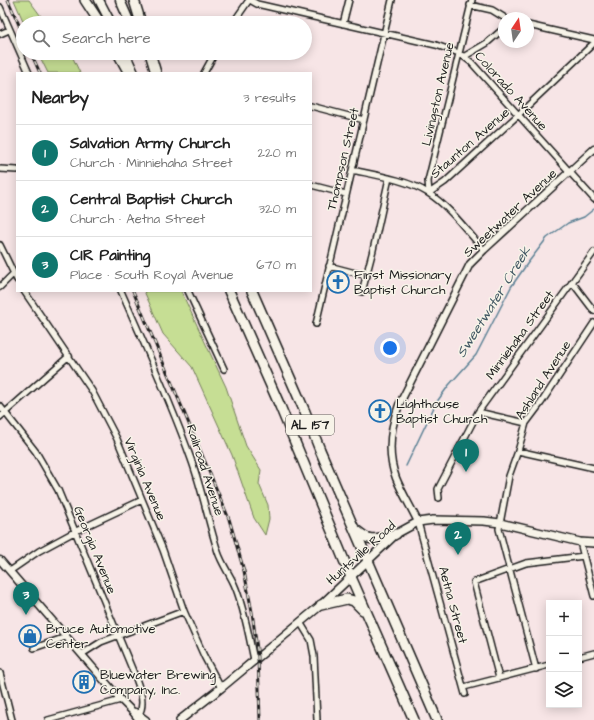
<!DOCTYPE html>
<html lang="en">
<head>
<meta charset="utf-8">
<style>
  :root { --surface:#fff; --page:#f2f2f2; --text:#222; --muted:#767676; --line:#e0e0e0; --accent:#0f766e }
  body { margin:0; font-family:"Architects Daughter",sans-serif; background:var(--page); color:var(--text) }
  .controls { position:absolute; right:12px; bottom:12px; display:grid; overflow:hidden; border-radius:0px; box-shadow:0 2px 10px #0003 }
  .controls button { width:36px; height:36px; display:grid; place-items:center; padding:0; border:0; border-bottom:1px solid var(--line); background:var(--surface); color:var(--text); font:20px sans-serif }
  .compass { position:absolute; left:498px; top:12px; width:36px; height:36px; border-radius:50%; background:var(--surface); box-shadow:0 2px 10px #0003; rotate:13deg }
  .you { position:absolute; left:390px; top:348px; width:14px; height:14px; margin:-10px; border:3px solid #fff; border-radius:50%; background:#1a73e8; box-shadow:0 0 0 6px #1a73e833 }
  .badge { display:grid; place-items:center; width:26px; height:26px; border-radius:50%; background:var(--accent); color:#fff; font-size:13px; font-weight:700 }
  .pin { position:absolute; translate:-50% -33px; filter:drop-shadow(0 1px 2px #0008) }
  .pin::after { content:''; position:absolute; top:21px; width:14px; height:12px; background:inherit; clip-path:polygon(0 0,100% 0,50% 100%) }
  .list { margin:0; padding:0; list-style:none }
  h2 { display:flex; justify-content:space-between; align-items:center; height:52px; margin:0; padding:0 16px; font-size:17px }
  h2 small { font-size:13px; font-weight:400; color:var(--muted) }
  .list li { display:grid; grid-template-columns:26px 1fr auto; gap:12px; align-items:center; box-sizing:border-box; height:56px; padding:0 16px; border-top:1px solid var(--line) }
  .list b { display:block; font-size:15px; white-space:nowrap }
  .list p { margin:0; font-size:13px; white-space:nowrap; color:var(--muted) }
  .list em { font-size:13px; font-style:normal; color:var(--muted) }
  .icon { flex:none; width:22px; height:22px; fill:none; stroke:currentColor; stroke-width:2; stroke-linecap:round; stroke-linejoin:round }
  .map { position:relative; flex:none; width:594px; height:720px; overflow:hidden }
  .search { position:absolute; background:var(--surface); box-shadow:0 2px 10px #0003; left:16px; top:16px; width:296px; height:44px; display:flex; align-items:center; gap:10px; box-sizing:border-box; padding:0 14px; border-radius:22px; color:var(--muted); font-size:15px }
  .panel { position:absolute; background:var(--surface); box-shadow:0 2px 10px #0003; left:16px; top:72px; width:296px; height:220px; border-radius:0px }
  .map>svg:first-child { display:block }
</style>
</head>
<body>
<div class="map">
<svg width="594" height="720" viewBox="0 0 594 720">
  <rect width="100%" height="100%" fill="#f7e5e6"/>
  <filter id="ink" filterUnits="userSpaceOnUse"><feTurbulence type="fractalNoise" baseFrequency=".025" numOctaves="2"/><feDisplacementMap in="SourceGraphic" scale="8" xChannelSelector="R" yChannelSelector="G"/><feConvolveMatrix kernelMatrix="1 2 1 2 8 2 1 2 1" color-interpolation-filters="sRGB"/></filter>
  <g filter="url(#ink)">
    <path fill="#c6de94" stroke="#717d58" d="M14,0H29L46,23H24Z
      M38,53H70L73,58L80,73H48Z
      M144,291H181L226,387L246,446L261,470L259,484L268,505L269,519L265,535L254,518L232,455L192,367L163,334Z"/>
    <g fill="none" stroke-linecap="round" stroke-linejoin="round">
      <path stroke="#5a8094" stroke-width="1.5" d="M406,466L436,403L449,385L476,355L511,287L527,264L547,238L568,223L584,217L594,209"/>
      <g stroke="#1c1c1c" stroke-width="8">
        <path id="minor" d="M250,0L257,4L436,45L459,53L471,62L594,199
          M470,5L492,10L505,18
          M0,7L29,73
          M233,23L249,0
          M343,24L349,0
          M528,25L594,40
          M0,34L9,30
          M465,56L487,43L504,28
          M204,73L215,53
          M311,106L364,120
          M0,169L17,170
          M352,170C375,175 408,180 428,193C449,206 467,231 484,250
          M311,185L346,194
          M429,193L445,182L518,115L594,43
          M429,193L428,181L472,0
          M0,245L17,280
          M329,266L367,276
          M572,282L594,311
          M0,287L13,274
          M24,291L92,391L117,439L163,550L184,611L204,656L221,688
          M121,291C145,346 171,402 191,459C202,489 208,521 218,552C222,564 229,573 234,584C244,606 249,637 254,660
          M188,291L224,369
          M362,292L373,250L389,178
          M316,324L392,0
          M0,406L36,452L58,490L135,676C139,687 146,703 139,714
          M478,412L526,423
          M0,417L69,356
          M518,451L594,468
          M439,498L438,489L478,412L594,252
          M418,522L465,694
          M580,542L594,596
          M10,571L39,551L76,531L142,500
          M300,622L311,640L314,656L317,720
          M34,648L66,637
          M82,654L101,642L184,611
          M579,657L594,653
          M536,669L499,529L509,476L518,451L526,423L541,403L594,323
          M0,673L12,720
          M499,678L474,582L526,563L584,556
          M464,687L549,665
          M48,720L121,700"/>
      </g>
      <g stroke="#1c1c1c" stroke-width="9">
        <path id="tertiary" d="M418,522C411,507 402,493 396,478C387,454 390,429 399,405L470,264L484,250L594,149
          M0,560L121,700L133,712L139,720
          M135,712L146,720"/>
      </g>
      <g stroke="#1c1c1c" stroke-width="10">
        <path id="secondary" d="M180,720L221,688L321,605L396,534L418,522L433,520L484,521L500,523L580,542L594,543"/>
      </g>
      <g stroke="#1c1c1c" stroke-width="11">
        <path id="primary" d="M99,0L111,23
          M120,0L130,23
          M125,53L134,73"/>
      </g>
      <g stroke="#1c1c1c" stroke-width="12">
        <path id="trunk" d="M85,0L100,23
          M134,0L141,23
          M118,53L129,73
          M150,53L156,73
          M229,291L280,406L351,577L414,720
          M252,291L305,412L320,450L437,720
          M354,528C371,544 375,539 396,534
          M321,605L347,599L354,601L363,610"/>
      </g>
      <use href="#minor" stroke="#f7f3e8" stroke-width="5"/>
      <use href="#tertiary" stroke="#f7f3e8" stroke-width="6"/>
      <use href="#secondary" stroke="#f7f3e8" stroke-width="7"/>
      <use href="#primary" stroke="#f7f3e8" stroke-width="8"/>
      <use href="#trunk" stroke="#f7f3e8" stroke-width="9"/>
      <g stroke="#1c1c1c" stroke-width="3">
        <path id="rail" d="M8,0L23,34
          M31,53L40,73
          M133,291L229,519L244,571L252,612L258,657L260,720"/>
      </g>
      <use href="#rail" stroke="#f7f3e8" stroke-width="1.5" stroke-dasharray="4.5" stroke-linecap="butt"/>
    </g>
  </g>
  <defs>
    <g id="church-ring" transform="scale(1.15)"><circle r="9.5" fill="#f7f3e8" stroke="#1f6fb2" stroke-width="1.5"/><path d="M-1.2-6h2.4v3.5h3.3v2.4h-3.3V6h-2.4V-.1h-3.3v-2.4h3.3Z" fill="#1f6fb2"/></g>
    <g id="shop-ring" transform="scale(1.15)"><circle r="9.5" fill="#f7f3e8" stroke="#1f6fb2" stroke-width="1.5"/><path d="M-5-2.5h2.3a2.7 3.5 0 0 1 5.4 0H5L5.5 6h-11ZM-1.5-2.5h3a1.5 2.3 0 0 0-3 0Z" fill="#1f6fb2"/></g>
    <g id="building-ring" transform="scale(1.15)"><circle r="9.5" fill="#f7f3e8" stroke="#1f6fb2" stroke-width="1.5"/><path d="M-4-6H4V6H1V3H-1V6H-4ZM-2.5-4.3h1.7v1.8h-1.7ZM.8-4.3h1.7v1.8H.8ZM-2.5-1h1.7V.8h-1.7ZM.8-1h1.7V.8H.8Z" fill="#1f6fb2"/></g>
  </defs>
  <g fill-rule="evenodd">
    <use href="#church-ring" x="338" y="282"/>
    <use href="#church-ring" x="380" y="411"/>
    <use href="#shop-ring" x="30" y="636"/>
    <use href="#building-ring" x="84" y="682"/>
  </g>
  <g text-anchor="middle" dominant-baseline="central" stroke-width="3" stroke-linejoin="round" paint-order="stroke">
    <rect fill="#f7f3e8" stroke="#5e5c59" stroke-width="1" x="286" y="415" width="48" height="20" rx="3"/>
    <g font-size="12" font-weight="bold" fill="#1c1c1c">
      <text x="310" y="425">AL 157</text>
    </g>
    <g font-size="13" fill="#1c1c1c" stroke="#f7f3e8">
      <text transform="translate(511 91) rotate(48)">Colorado Avenue</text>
      <text transform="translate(438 94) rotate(-77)">Livingston Avenue</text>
      <text transform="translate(470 143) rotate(-41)">Staunton Avenue</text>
      <text transform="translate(343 159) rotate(-77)">Thompson Street</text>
      <text transform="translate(510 213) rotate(-43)">Sweetwater Avenue</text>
      <text transform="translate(520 335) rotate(-54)">Minniehaha Street</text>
      <text transform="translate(543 380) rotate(-57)">Ashland Avenue</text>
      <text transform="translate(205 470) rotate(72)">Railroad Avenue</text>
      <text transform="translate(145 479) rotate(67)">Virginia Avenue</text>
      <text transform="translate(95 550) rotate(68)">Georgia Avenue</text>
      <text transform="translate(361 553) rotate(-42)">Huntsville Road</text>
      <text transform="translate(453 605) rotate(75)">Aetna Street</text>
    </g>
    <g font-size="13" fill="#1c1c1c" stroke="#f7f3e8" text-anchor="start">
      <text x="354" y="275">First Missionary<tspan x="354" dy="15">Baptist Church</tspan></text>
      <text x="396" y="404">Lighthouse<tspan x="396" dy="15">Baptist Church</tspan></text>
      <text x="46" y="629">Bruce Automotive<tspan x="46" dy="15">Center</tspan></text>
      <text x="100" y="675">Bluewater Brewing<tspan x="100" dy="15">Company, Inc.</tspan></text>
    </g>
    <g font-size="14" font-style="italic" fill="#405662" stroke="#f7f3e8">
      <text transform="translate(494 302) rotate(-58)">Sweetwater Creek</text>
    </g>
  </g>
</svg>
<div class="controls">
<button>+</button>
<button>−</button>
<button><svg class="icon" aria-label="layers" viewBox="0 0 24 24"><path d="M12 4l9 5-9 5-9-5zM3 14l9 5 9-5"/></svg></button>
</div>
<svg class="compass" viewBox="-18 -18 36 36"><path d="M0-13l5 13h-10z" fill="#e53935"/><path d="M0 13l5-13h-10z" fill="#767676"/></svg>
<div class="you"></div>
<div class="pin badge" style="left:466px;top:472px">1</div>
<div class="pin badge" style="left:458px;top:555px">2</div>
<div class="pin badge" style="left:26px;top:615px">3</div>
<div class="search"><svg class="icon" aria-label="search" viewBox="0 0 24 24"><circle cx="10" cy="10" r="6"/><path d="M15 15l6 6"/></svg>Search here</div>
<section class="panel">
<h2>Nearby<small>3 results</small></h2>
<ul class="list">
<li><span class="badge">1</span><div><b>Salvation Army Church</b><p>Church · Minniehaha Street</p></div><em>220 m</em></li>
<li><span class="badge">2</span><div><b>Central Baptist Church</b><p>Church · Aetna Street</p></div><em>320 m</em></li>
<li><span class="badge">3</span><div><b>CIR Painting</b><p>Place · South Royal Avenue</p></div><em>670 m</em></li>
</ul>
</section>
</div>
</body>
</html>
